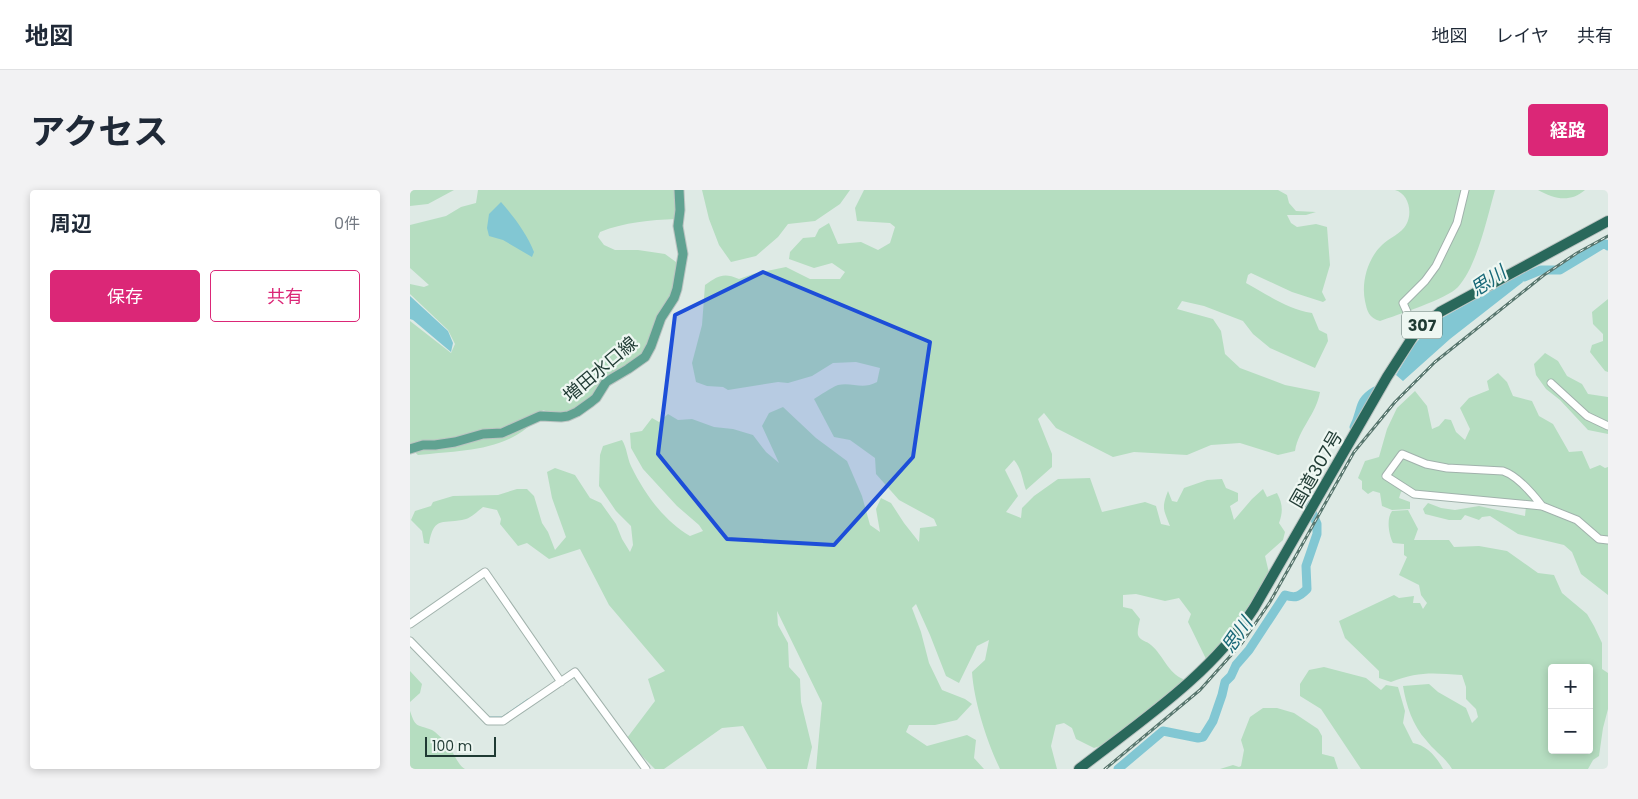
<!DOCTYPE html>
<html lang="ja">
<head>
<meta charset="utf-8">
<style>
  :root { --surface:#fff; --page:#f2f2f3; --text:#1f2937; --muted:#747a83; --line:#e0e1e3; --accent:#db2777 }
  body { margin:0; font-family:Poppins,"Noto Sans JP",sans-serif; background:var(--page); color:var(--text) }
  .controls { position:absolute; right:15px; bottom:15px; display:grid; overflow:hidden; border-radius:5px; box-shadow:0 2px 8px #0003 }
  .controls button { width:45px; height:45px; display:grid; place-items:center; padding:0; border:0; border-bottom:1px solid var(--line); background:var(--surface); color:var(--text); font:25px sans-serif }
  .scale { position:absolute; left:15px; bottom:12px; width:71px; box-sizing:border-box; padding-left:5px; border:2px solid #1f3a33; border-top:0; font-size:14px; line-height:18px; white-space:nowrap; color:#1f3a33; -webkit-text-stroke:4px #eef7f2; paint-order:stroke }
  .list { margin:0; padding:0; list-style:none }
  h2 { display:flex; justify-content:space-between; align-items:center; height:65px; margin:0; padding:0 20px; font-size:21px }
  h2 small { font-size:16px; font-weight:400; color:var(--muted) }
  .actions { display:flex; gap:10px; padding:15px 20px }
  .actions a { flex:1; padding:11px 0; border:1px solid var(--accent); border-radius:5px; text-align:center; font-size:18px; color:var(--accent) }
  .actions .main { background:var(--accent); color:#fff }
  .map { position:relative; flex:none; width:1198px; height:579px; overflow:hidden; border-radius:5px }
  header { display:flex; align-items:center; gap:30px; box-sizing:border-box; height:70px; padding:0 25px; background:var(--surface); border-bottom:1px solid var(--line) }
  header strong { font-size:24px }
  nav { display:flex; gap:28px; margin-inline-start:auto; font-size:18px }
  .intro { display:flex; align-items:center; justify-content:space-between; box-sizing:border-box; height:120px; padding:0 30px }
  h1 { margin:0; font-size:35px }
  .button { padding:12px 22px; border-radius:5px; background:var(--accent); color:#fff; font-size:18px; font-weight:700 }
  main { display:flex; gap:30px; padding:0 30px }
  aside { flex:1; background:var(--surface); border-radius:5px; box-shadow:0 2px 8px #0003 }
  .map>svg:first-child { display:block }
</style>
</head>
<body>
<header>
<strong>地図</strong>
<nav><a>地図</a><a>レイヤ</a><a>共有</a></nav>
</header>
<div class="intro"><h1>アクセス</h1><a class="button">経路</a></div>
<main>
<aside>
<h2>周辺<small>0件</small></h2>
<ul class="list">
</ul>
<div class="actions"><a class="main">保存</a><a>共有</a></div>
</aside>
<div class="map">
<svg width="1198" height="579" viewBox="0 0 1198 579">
  <rect width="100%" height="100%" fill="#deeae5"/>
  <path fill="#b5ddc0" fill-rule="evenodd" d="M0,0H44L18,14L0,16Z
    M68,0H267L266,29C240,30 215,32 190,42L188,47L194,55L205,60H228L255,64L266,72L270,92L237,161L190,195L179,209L159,223L147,225L133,220C105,262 54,260 8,265L0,258V131L41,163L45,154L38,140L0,104V94L14,97L19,95L0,78V35L36,26L51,17L66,13Z
    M292,0H440L430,14L405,31L378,34L368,47L346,66L321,72L309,55L299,29Z
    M454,0H868L877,5L879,13L886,21L906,22L896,25H877L881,33L887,37L906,34L917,37L920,75L912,102L916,110L913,112L882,102L841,83L838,85L836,93C858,105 877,119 902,123L909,140L917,144L918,151L905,178L860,158L843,144L833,131L794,116L772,111L767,119L803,129L811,141L815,164L830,178L875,195L910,202C906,225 889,238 885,261L868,265L830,253L801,255L777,265L724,262L703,267L646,238L634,223L628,229L642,264V277L616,300C612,289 612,279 604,270L595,280L608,306L596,322L611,328L612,318L624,306L648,289L680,288L692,322L735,312L746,316L751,334L760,336C754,320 751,319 758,301L762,311L767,312L774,298L797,290L812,289L816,298L828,303V311L820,316L824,330L842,309L853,299L857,307L867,303C873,314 873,322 869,333L875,342L873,350L855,366L859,383L823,443L797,471L778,432L781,424L769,408L755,411L726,404L713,405V417L722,419L730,429C729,434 727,441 728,445C730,451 737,451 741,455C753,465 758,483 773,489V495L696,554L684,558L666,549L662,538L654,533L646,535L641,556L647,579H590C577,552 564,512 562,482L575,470L579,450L567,456L549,493L536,486L520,445L506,414L502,418L511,442L519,473L532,500L555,509L562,514L547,530L525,535H499L496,542L517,556L557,545L566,550L564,568L574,579H406L412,513L367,421L368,435L378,453L379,477L390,489L391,512L402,557L397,579H357L333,536L312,538L254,579H245L227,561L217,548L245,511L238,489L255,481L199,415L170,359L139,369L117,353L108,356L90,334L91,329L87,320L73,317C68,321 62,327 56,329C34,335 24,324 19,354L14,353L12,341L1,330L5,321L21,316L23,312L43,306L88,305L107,299H117L124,306L132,333L138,342L145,360L156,347L142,308L137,282L145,278L165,285L180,308L191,313L206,334L212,349L220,362L223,355L221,336L206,321L189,296L190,265L193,256L212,250C217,258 217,267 221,276C234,303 254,331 280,346L293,341L289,335L267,316L233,279L221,258L220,243L232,241L242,228L249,232L258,224L268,230L282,229L304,237L323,239L343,245L356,262L369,273L352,236L359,223L373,217L406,248L437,271L452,306L460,335L470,342L466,319L471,308L481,313L494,333L509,352L510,338L527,336L524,329L489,310L466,284L465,268L440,250L424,247L404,209C411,205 420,198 428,195C443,192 452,200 467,192L470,178L446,172L423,173L402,186L378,193L368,192L318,200L313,197L297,196L286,192L282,173L292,135L295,95C308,86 313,82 329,89L343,84L376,77L400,89H430L435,82L422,73L404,78L379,69L380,62L393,48L405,47L409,39L419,33L428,54L451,52L468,60L480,53L485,37L480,33L447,31L445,18Z
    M985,0H1085C1077,28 1067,76 1048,97C1037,109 987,125 970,131C959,128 957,121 955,111C951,92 958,68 972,55C979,48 992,43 996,35C1003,23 999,4 985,0Z
    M1128,0H1175C1160,13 1144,9 1128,0Z
    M1198,109V182L1195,181L1180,162L1182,155L1193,151V144L1183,134L1182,122Z
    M1135,163L1148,171L1157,186L1172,194L1178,204L1198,207V244L1178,240L1150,210L1136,199L1126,185L1124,174Z
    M1088,183L1097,192L1103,206L1122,211L1129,226L1143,234L1159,262L1172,261L1180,279L1190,275L1195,278L1198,277V405L1171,384L1162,362L1154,355L1108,344L1080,326L1072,327L1069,330L1055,325L1051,330H1039L1015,324L1013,319L1018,313L1031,318L1045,320L1069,316L1115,326L1116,316L1008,303L997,299L991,302L989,308L1000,312V319L982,320L972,316L970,303L963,301L958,304L952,299V291L948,288L955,271L969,267L977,239L987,218L1005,201L1017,216L1022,239L1029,236L1035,229L1041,230L1046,242L1055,250L1060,239L1050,218L1059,208L1079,200L1077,191Z
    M998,320L1008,339L1004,350H1039L1044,357L1069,356L1097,361L1128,383L1144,385L1152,403L1177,424L1184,436L1192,453V479L1198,483V519L1193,538L1189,566L1183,570L1178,579H1042C1035,567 1024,561 1016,550C1003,536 996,515 993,496L1019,494L1028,502L1056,518L1062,533L1068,527L1066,519L1056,509V497L1052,485C1024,483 1008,481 981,492L969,488V481L935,448L929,431L984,405L989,408L1004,406L1003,413H1010L1013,419L1017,413L1011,405L1009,395L989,385L997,367L994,365V354L983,353C979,345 976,329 982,321ZM1142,478H1179V560H1142Z
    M914,477L956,488L971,500L976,495L988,497L995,521L993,533L1003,553C1016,555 1027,567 1033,579H951L911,519L890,506V494L899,480Z
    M0,481L12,494L10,503L0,512Z
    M853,518H867L884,523L908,539L912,546V564L924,567L928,579H810L823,575L829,577L831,576L834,560L831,550L840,527Z
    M0,521C6,539 7,534 22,540C26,542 30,547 34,550C43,559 47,575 55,579H0Z"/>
  <path fill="#82c7d3" d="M91,12C104,27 117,44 124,62L122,67L93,50L79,46L77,38L79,24Z
    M1121,83H1124L1112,89L1113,92L1040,149L993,191L986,185L1004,155L1025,132L1108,85L1111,87Z
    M0,106L38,141L43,153L41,162L3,130L0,129Z"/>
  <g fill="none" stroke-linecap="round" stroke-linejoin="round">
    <path stroke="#82c7d3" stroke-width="1" d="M80,527H92L118,509"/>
    <path stroke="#82c7d3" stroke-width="9" d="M1114,87L1131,80H1150L1193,54H1196L1198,56
      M944,237C953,220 947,212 965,201
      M708,579L753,541L788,548L793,547L803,531L812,505L815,492L821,486L826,475L839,460L875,405C886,409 890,406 897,399L896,376L907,344V334L899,315"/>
    <g stroke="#a1b2ac" stroke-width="9">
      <path id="minor" d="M1006,142L993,113L1015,91L1026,76L1047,33L1055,0
        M1141,193L1177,226L1198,236
        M1132,316C1122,303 1108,286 1093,281L1037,278L1016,274L992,264L976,286L1004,304L1132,316L1167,330L1189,349L1198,350
        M0,434L75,382L151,492
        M0,451L78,531H93L165,482L236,579"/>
    </g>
    <g stroke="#bcc4c2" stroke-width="11">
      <path id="major" d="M0,259L13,255H25L45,252L73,244L92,243L130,226L151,227L158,226L167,222L181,212L186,208L196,192L218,179L235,167L241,156L251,128L264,108L267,99L273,64L268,36L270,20L269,0"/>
    </g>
    <g stroke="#bcc4c2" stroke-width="12">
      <path id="highway" d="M669,579C732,530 801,485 844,418L977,187L1006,142L1030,122L1198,31"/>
    </g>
    <use href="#minor" stroke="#fff" stroke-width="7"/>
    <use href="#major" stroke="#60a291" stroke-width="9"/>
    <use href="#highway" stroke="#29685b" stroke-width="10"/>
    <g stroke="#58766e" stroke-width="3">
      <path id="rail" d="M695,579L790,500L832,453L860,412L944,262L985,212L1025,172L1134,85L1167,63L1198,46"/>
    </g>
    <use href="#rail" stroke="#eef7f2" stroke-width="1" stroke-dasharray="4" stroke-linecap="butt"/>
  </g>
  <path fill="#1d4ed8" fill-opacity="0.2" stroke="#1d4ed8" stroke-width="4" stroke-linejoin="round" d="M353,82L520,152L503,267L424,355L317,349L248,264L265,125Z"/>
  <g text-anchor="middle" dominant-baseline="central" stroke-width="4.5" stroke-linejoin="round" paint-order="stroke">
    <rect fill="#eef7f2" stroke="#5d736c" stroke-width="1" x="992" y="121.5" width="40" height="27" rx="4"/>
    <g font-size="16" font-weight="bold" fill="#1f3a33">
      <text x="1012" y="135">307</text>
    </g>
    <g font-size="18" fill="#1f3a33" stroke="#eef7f2">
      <text transform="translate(190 179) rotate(-40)">増田水口線</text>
      <text transform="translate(906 279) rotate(-60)">国道307号</text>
    </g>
    <g font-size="19" font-style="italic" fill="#176878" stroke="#eef7f2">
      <text transform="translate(1078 91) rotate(-34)">思川</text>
      <text transform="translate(827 445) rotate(-55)">思川</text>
    </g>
  </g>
</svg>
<div class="controls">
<button>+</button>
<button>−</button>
</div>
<div class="scale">100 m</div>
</div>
</main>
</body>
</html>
